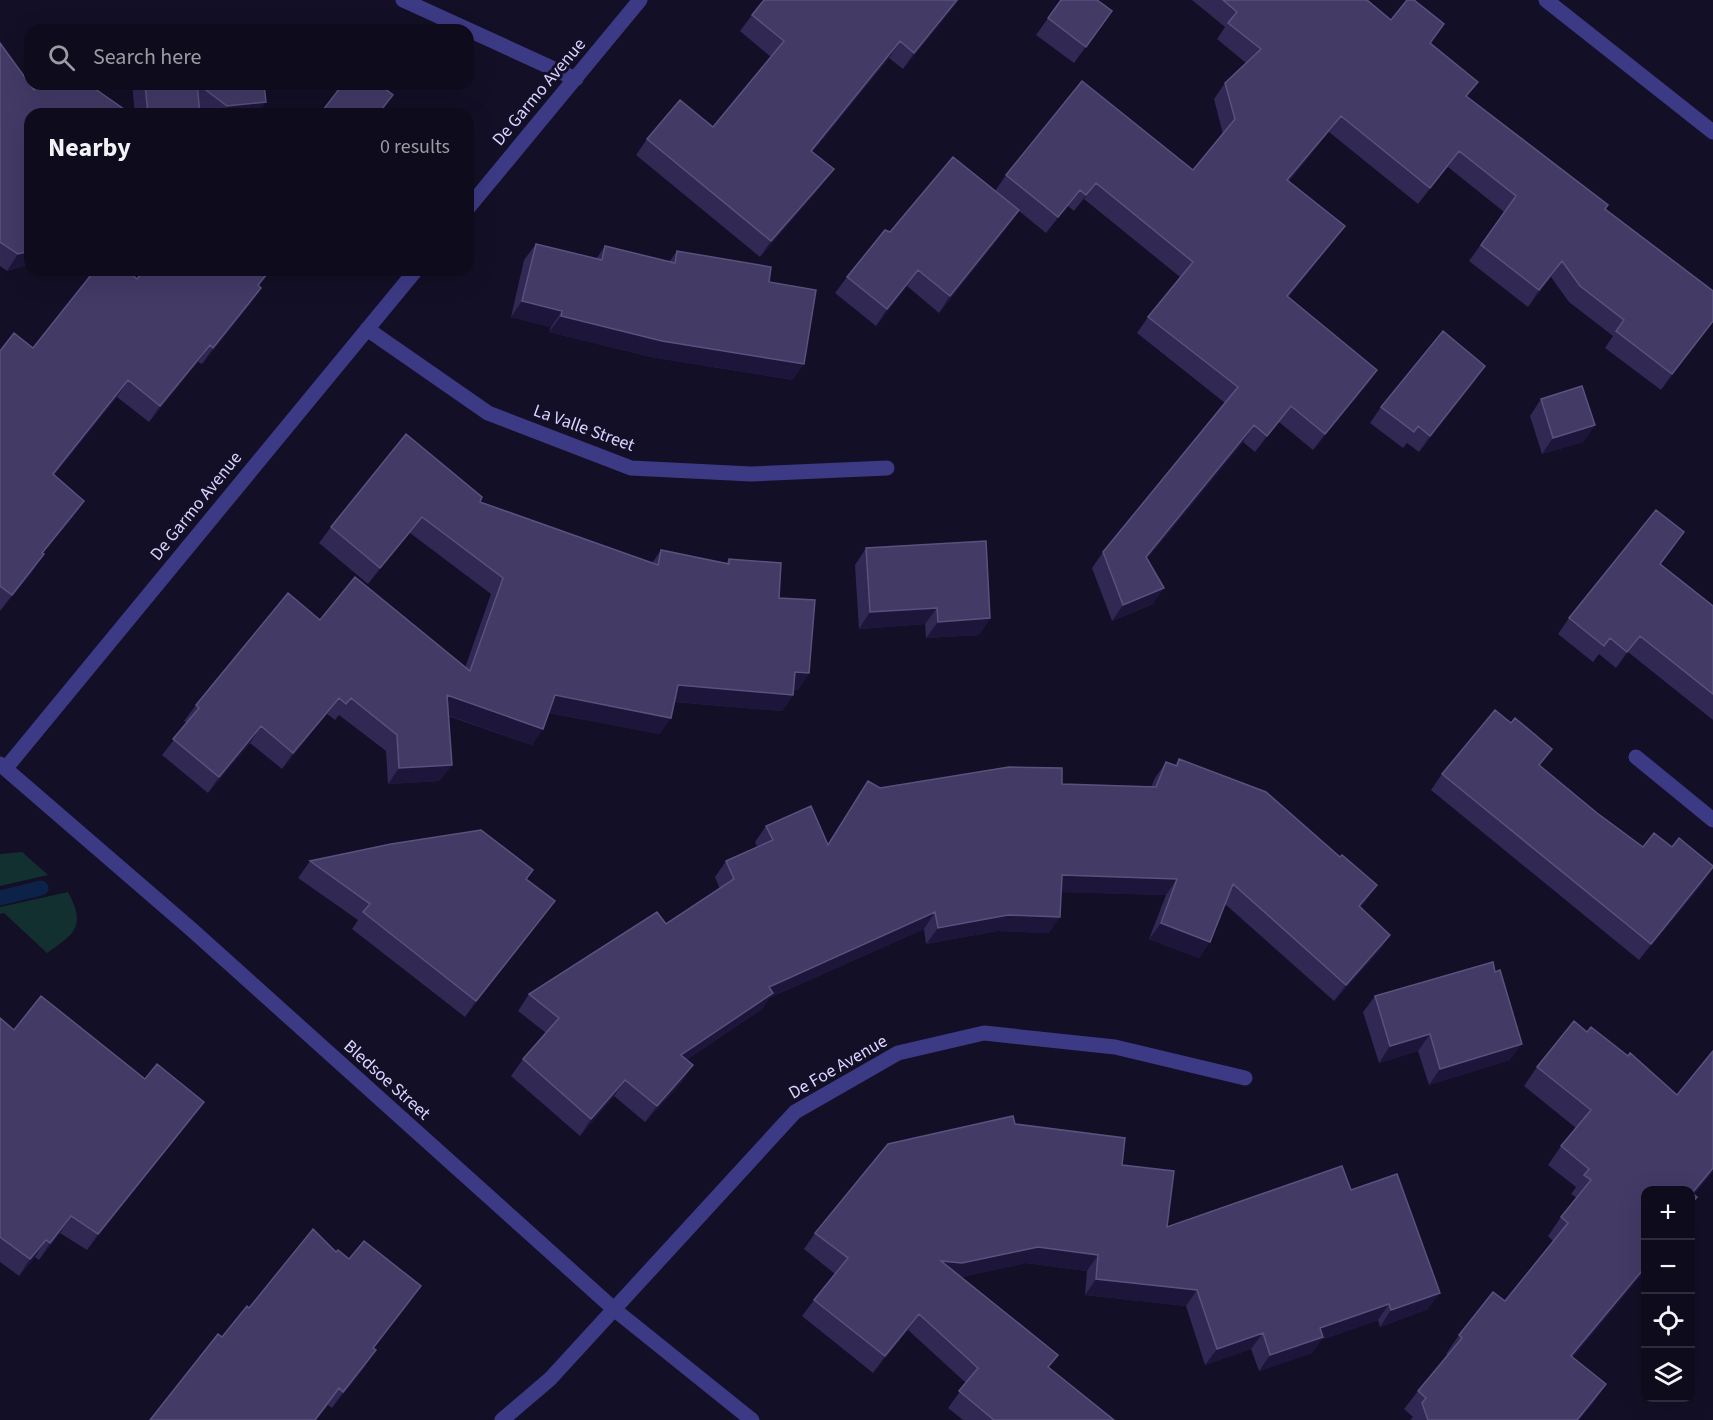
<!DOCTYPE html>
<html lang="en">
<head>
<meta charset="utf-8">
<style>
  :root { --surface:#0e0b1c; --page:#171425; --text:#f1f3f6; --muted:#9b9ba3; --line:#2e2b3b }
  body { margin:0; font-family:"Source Sans 3",sans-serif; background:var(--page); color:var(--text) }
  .controls { position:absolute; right:18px; bottom:18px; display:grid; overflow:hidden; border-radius:12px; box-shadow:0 6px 24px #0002 }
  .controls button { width:54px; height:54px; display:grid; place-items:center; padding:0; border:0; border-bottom:2px solid var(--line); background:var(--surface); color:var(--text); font:30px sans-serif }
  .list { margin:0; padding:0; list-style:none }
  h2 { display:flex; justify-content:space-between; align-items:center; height:78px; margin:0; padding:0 24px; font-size:26px }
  h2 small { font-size:20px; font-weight:400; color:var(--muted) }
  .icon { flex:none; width:33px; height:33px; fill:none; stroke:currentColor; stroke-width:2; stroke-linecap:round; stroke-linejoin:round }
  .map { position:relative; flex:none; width:1713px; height:1420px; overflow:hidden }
  .search { position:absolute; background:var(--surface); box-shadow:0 6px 24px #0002; left:24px; top:24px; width:450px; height:66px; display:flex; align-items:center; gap:15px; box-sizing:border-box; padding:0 21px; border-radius:18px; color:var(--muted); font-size:22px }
  .panel { position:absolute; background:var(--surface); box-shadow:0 6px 24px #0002; left:24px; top:108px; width:450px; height:168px; border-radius:18px }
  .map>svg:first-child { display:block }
</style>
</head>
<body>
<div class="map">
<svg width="1713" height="1420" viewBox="0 0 1713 1420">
  <rect width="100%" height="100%" fill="#130f26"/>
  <path fill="#12302f" d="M22,852L48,875L0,886V854Z
    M68,892C86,926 76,933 47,953L4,913L0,914V907Z"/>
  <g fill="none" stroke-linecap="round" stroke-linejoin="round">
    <path stroke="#0c2248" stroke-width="15" d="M0,898L41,888"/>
    <path stroke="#3d3a85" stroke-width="15" d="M403,0L576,79
      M1546,0L1713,132
      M468,208L640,0
      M367,329L488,413L631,468L751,474L887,468
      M1636,757L1713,820
      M6,768L416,270
      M502,1420L550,1379L795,1112L898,1053L984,1033L1115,1047L1245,1078"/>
    <path stroke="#3d3a85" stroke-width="15" d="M0,764L191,929L615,1310L752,1420"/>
  </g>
  <path fill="#312854" d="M959,0L903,69L889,58L812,152L822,185L760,257L636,155L647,139L713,127L771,57L740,31L752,15Z
    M1061,0L1112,11L1074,63L1036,35Z
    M1192,0H1367L1391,20L1431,43L1467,97L1605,209L1713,291V322L1661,390L1605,348L1613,336L1569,302L1551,277L1528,307L1469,261L1504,212L1448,167L1418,204L1329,132L1289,181L1345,226L1333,242L1288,297L1377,370L1366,386L1313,450L1279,422L1255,452L1243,442L1147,559L1153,604L1112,621L1092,568L1103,552L1225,403L1137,333L1148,317L1180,277L1084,199L1074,211L1068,206L1046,233L1019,211L1008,226L939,313L907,286L876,326L835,293L847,277L995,191L1006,175L1193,170L1223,134L1214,99L1225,83L1246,63L1217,39L1225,27Z
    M0,43L33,89L37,84H88L30,264L7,271L0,266Z
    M132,84H264L258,114H205L200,110V114H135Z
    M536,244L596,259L605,246L669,262L677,251L769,282L793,380L651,357L549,332L551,327L511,317L524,260Z
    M144,270H272L259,286L261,288L250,304L202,364L198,362L149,422L117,397L54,475L84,501L73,517L43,553L33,571L0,611V351L33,348L137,279Z
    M1474,382L1419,452L1407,443L1403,448L1370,423L1381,407Z
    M1541,399L1595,425L1583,442L1542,454L1530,416Z
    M480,502L652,563L661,550L726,563L729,559L779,598L809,673L798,690L793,689V695L782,711L674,702L660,734L549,713L532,745L448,716L440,781L388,784L386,751L339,715L335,720L327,714L282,769L250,743L208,793L162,755L187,723L184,721L196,705L320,620L465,668L491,594L410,533L368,584L319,543L331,527Z
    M1684,532L1660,565L1713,606V720L1628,652L1616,668L1599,654L1593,662L1558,634L1569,618Z
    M866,548L990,618L979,635L926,638L925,624L859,629L855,565Z
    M1179,759L1366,901L1360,908L1390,935L1379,951L1334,1001L1225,904L1210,942L1199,958L1149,939L1166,895L1061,892L1049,933L997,931L926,944L924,929L769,998L762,1009L686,1060L693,1065L682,1082L645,1122L614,1096L580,1136L511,1076L523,1059L546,1033L518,1011L529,994L666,924L720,889L715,877L726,861L757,847L755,842L766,826L828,844L868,781L880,788L1062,784L1151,787L1155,778L1166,762L1175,765Z
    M1540,766L1597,813L1643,847L1703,883L1639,960L1431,790L1442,774Z
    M310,861L526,879L543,917L465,1017L352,929L358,920L298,878Z
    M1495,972L1510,1060L1429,1085L1418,1051L1379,1063L1363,1012L1375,996Z
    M0,1018L14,1030L192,1118L87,1250L60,1233L39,1260L35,1257L19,1276L0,1262Z
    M1587,1032L1677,1095L1713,1051V1171L1694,1194L1646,1191V1269L1573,1357L1606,1384L1593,1403L1579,1420H1410L1413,1417L1404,1409L1418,1391L1448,1355L1446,1354L1459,1335L1505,1301L1553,1241L1548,1236L1561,1217L1577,1198L1571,1194L1576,1187L1548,1165L1561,1146L1576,1128L1524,1086L1537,1067Z
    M1015,1124L1122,1165L1167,1227L1351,1190L1428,1309L1380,1327L1378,1320L1321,1340L1312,1353L1259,1371L1251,1349L1205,1365L1186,1306L1085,1295L1087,1271L1026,1263L961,1277L1049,1367L1114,1420H963L948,1408L966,1383L908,1330L873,1373L802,1316L814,1300L835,1274L804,1249L815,1233Z
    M336,1252L349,1259L410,1302L374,1348L365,1367L332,1408L328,1405L316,1420H150L249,1308Z"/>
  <path fill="#1d163a" d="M957,0H959L903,69L914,53Z
    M900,41L889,58L799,167L811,151Z
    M266,102L258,114H222L227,106Z
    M1341,116L1329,132L1276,196L1287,180Z
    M1459,151L1448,167L1418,204L1430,188Z
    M834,169L822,185L760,257L771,241Z
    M1096,183L1084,199L1074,211L1086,195Z
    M1080,190L1068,206L1046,233L1058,217Z
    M1019,210L1008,226L939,313L950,296Z
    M1345,226L1333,242L1275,312L1287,296Z
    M30,251V264L7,271L18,254Z
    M1562,261L1551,277L1528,307L1539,290Z
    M270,270H272L247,302L258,285Z
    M918,270L907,286L876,326L887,309Z
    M261,288L250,304L202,364L213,348Z
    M522,301L562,311L551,327L511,317Z
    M561,316L804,364L793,380L651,357L549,332Z
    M1713,321V322L1661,390L1672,374Z
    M210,345L198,362L149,422L160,406Z
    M1485,366L1474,382L1419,452L1430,436Z
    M1377,370L1366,386L1313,450L1325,434Z
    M128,380L117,397L42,491L53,474Z
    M1291,406L1279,422L1255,452L1267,436Z
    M1254,425L1243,442L1135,574L1146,557Z
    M1595,425L1583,442L1542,454L1553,438Z
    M84,501L73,517L30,569L42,553Z
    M422,517L410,533L368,584L380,568Z
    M44,554L33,571L0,611L12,595Z
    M1164,588L1153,604L1112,621L1123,605Z
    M937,608L925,624L859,629L870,612Z
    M990,618L979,635L926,638L938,622Z
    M1640,636L1616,668L1627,652Z
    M795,672L809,673L798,690L783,688Z
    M678,685L793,695L782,711L666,701Z
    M447,695L543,729L532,745L436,711Z
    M555,695L671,718L660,734L544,712Z
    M339,698L327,714L282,769L293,753Z
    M261,726L250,743L208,793L219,777Z
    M452,765L440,781L388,784L399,768Z
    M1713,868L1703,883L1639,960L1651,944Z
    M1062,875L1177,879L1166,895L1050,892Z
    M1377,885L1366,901L1347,923L1359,906Z
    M555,901L543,917L465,1017L476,1001Z
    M935,912L924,929L769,998L762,1009L669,1071L681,1055L769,987Z
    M1008,915L1060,917L1049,933L997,931L926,944L938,928Z
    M1161,923L1210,942L1199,958L1149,939Z
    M1390,935L1379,951L1334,1001L1346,985Z
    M1430,1034L1418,1051L1379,1063L1390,1046Z
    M1522,1044L1510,1060L1429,1085L1440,1069Z
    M693,1065L682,1082L645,1122L657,1106Z
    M625,1080L614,1096L580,1136L591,1119Z
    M204,1102L192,1118L87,1250L98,1234Z
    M1713,1168V1171L1690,1198V1196Z
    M71,1216L60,1233L39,1260L50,1243Z
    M46,1240L35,1257L19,1276L30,1259Z
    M1038,1247L1098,1255L1087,1271L1026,1263L951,1280L941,1261Z
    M1646,1266V1269L1558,1375L1571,1356Z
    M1096,1279L1197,1290L1186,1306L1085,1295Z
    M421,1286L410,1302L362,1364L373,1348Z
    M1440,1293L1428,1309L1380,1327L1391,1310Z
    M1389,1304L1378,1320L1321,1340L1312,1353L1259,1371L1270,1355L1320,1328Z
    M919,1314L908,1330L873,1373L885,1356Z
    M1263,1333L1251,1349L1205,1365L1217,1349Z
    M376,1350L365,1367L332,1408L343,1392Z
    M1606,1384L1593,1403L1579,1420H1577Z
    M339,1388L316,1420H315Z"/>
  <path fill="#433a66" stroke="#5a527e" stroke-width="1.5" d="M764,0H957L914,53L900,41L811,151L834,169L771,241L647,139L680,100L713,127L784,41L752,15Z
    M1061,0H1097L1112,11L1086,47L1048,18Z
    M1223,0H1367L1391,20L1407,0H1414L1444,24L1430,43L1478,82L1466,96L1608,205L1605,209L1713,291V321L1672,374L1616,331L1624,320L1580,286L1562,261L1539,290L1481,245L1516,196L1459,151L1430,188L1341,116L1287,180L1345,226L1287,296L1377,370L1325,434L1291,406L1267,436L1254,425L1146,557L1164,588L1123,605L1103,552L1238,387L1148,317L1193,262L1096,183L1086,195L1080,190L1058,217L1006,175L1082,81L1193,170L1235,119L1225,83L1261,49L1228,23L1237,12Z
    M0,43L34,90L38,84H88L131,114H30V251L18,254L0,242Z
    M145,84H197L200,114H148Z
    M198,84H264L266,102L227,106Z
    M343,84H379L393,95L378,114H320Z
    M953,157L1019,210L950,296L918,270L887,309L847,277L885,230L890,232Z
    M536,244L602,260L605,246L675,263L677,251L771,267L769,282L816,290L804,364L662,341L561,316L562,311L522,301Z
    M95,270H127L137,279L144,270H270L258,285L261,288L213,348L210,345L160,406L128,380L53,474L84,501L42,553L44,554L12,595L0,586V351L14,333L33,348Z
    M1443,331L1485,366L1430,436L1418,426L1414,432L1381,407Z
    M1582,386L1595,425L1553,438L1541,399Z
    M406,434L482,497L480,502L658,565L661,550L729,564V559L781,563L779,598L815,600L809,673L795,672L793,695L678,685L671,718L555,695L543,729L447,695L452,765L399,768L397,735L351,698L346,704L339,698L293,753L261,726L219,777L173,739L199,708L196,705L288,593L320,620L355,577L470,671L503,578L422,517L380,568L331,527Z
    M1656,510L1684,532L1660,564L1713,606V694L1640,636L1627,652L1610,638L1604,646L1569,618Z
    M986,541L990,618L938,622L937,608L870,612L866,548Z
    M1495,710L1511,723L1515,718L1552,749L1539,765L1597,813L1643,847L1654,833L1672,847L1679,838L1713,866V867L1651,944L1442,774Z
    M1179,759L1266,792L1340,857L1342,855L1377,885L1359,906L1390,935L1346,985L1233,884L1210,942L1161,923L1177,879L1062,875L1060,917L1008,915L938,928L935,912L769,987L773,993L681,1055L693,1065L657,1106L625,1080L591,1119L523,1059L559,1018L529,994L657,912L666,924L734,879L726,861L773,840L766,826L811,806L828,845L868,781L880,788L1009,767L1062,768V784L1156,787L1166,762L1177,766Z
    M481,830L533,870L526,879L555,901L476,1001L363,912L370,904L310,861L391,844Z
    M1493,962L1495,972L1500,970L1522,1044L1440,1069L1430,1034L1390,1046L1375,996Z
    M41,996L145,1079L157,1064L204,1102L98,1234L71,1216L50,1243L46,1240L30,1259L0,1237V1018L14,1030Z
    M1574,1021L1587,1032L1591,1027L1628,1056L1630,1053L1677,1095L1713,1051V1168L1692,1193L1697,1197L1690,1205V1191H1646V1266L1571,1356L1606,1384L1577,1420H1428L1422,1403L1426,1398L1418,1391L1462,1338L1459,1335L1493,1292L1505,1301L1568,1223L1561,1217L1591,1180L1584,1175L1589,1169L1561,1146L1591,1110L1537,1067Z
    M1013,1116L1015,1124L1125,1138L1122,1165L1174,1171L1167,1227L1342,1166L1351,1190L1397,1174L1440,1293L1391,1310L1389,1304L1320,1328L1323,1337L1270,1355L1263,1333L1217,1349L1197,1290L1096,1279L1098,1255L1038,1247L962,1263L941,1261L1058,1355L1048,1367L1114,1420H994L959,1391L978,1368L919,1314L885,1356L814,1300L848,1258L815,1233L888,1144Z
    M313,1229L336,1252L338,1250L349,1259L364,1241L421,1286L373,1348L376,1350L343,1392L339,1388L315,1420H150L218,1334L222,1337L247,1306L249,1308Z"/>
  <g text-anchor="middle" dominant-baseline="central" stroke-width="6" stroke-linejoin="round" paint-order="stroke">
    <g font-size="18" fill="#d9d4ff" stroke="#130f26">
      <text transform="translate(539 92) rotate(-50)">De Garmo Avenue</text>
      <text transform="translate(584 428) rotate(20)">La Valle Street</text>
      <text transform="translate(196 506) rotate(-51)">De Garmo Avenue</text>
      <text transform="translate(838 1067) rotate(-30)">De Foe Avenue</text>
      <text transform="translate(387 1080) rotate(42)">Bledsoe Street</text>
    </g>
  </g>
</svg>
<div class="controls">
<button>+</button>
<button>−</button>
<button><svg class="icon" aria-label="locate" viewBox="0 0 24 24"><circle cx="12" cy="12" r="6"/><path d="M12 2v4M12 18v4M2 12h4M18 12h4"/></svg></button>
<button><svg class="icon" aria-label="layers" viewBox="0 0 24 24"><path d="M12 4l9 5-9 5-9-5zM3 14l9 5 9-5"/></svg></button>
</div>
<div class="search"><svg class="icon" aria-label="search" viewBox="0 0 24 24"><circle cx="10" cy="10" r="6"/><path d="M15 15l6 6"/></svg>Search here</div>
<section class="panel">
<h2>Nearby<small>0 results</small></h2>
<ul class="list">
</ul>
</section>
</div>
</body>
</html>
